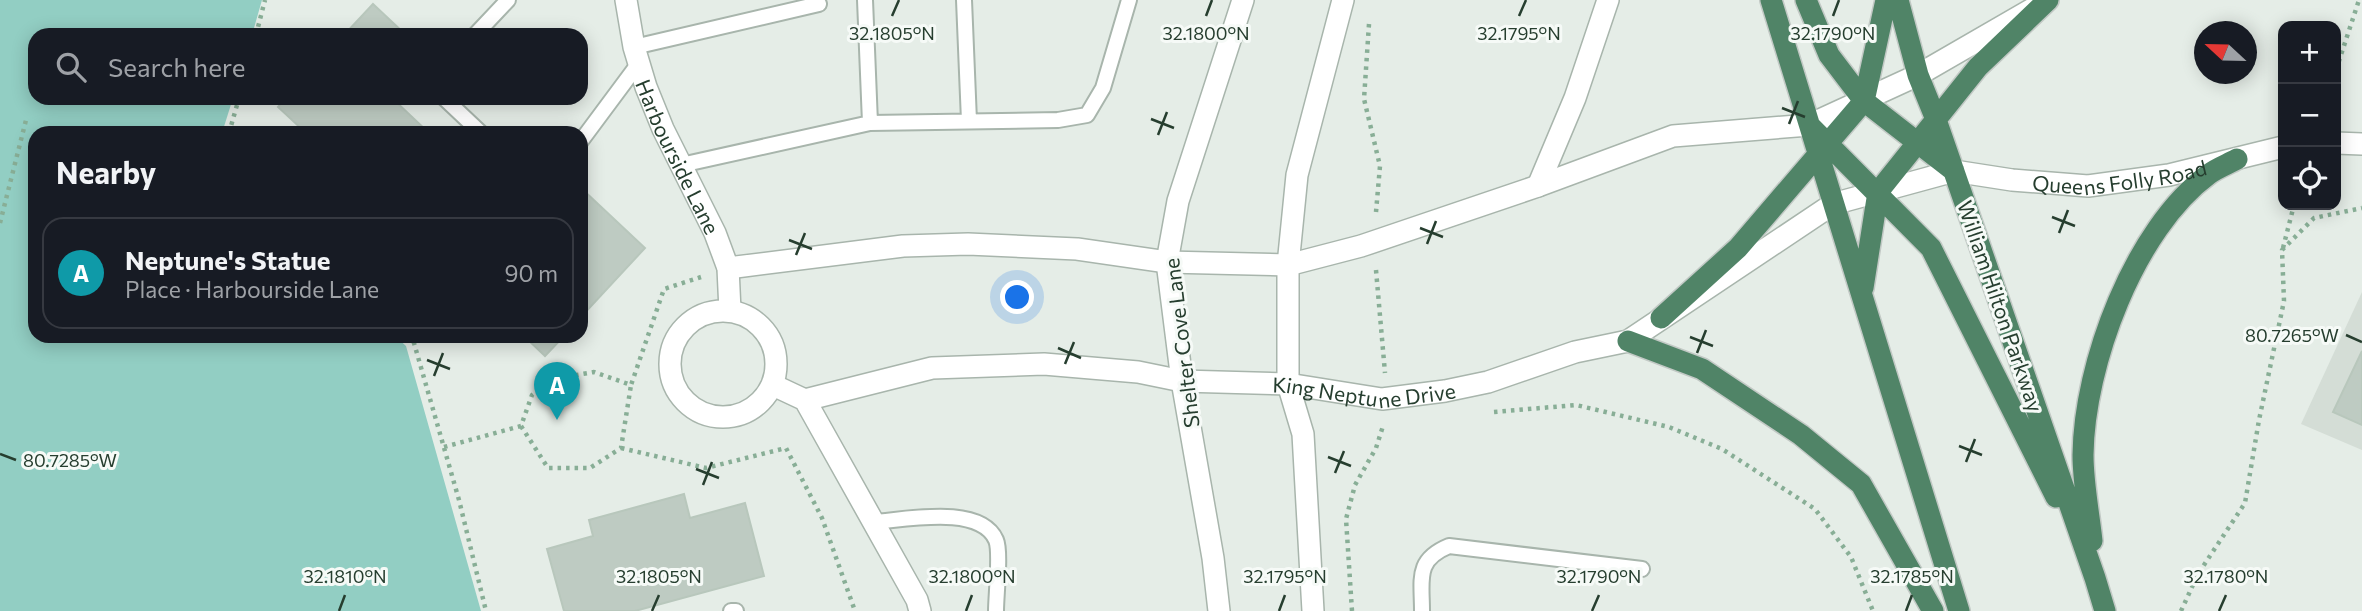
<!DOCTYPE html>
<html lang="en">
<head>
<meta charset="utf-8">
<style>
  :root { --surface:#171b24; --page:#20242c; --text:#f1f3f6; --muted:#9ea1a6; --line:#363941; --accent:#e86975 }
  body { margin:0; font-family:Commissioner,sans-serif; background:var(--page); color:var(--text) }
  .controls { position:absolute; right:21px; top:21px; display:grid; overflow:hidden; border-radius:14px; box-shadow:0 4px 18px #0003 }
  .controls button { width:63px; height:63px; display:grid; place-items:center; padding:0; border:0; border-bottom:2px solid var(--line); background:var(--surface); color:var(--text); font:35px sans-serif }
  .compass { position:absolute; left:2194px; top:21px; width:63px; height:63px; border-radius:50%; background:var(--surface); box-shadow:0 4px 18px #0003; rotate:292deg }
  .you { position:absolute; left:1018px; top:298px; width:24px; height:24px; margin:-18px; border:5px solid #fff; border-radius:50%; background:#1a73e8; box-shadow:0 0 0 10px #1a73e833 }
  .badge { display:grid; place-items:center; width:46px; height:46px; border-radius:50%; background:var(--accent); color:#fff; font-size:23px; font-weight:700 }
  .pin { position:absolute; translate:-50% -58px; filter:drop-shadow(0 2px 4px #0008) }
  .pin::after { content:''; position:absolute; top:37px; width:24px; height:21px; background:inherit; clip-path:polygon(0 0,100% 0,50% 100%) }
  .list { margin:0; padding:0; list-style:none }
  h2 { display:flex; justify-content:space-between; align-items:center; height:91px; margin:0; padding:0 28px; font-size:30px }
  h2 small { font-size:23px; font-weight:400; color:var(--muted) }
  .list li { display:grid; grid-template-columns:46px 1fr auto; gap:21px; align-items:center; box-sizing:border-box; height:112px; margin:0 14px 14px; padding:0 14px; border:2px solid var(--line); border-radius:21px }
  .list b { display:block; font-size:26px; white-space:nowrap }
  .list p { margin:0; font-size:23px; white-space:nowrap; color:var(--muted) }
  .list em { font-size:23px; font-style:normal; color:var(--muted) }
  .icon { flex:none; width:38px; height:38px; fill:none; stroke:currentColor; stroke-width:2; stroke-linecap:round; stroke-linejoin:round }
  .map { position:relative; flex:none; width:2362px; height:611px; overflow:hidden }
  .search { position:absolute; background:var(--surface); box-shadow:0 4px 18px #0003; left:28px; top:28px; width:560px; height:77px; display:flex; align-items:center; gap:18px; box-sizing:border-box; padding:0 24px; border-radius:21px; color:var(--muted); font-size:26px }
  .panel { position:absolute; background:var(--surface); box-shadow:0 4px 18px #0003; left:28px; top:126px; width:560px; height:217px; border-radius:21px }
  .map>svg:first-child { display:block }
</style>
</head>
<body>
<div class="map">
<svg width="2362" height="611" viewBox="0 0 2362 611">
  <rect width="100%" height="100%" fill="#e5ede7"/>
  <path fill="#d4ddd6" d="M2362,292V450L2301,424Z"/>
  <path fill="#92cec3" d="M0,0H262L252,35H35V98H233L222,133H35V336H395L406,346L481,611H0Z"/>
  <path fill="#becbc2" stroke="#b8c7bc" stroke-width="2" d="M373,4L406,35H344Z
    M286,98H392L429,133H306L278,107Z
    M581,188L645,248L581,317Z
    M524,336H564L545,356Z
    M2362,351V425L2333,412Z
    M684,494L690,518L745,503L764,576L635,611H564L547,549L593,536L589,520Z"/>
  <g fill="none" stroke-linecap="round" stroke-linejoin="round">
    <g stroke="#a8b5ac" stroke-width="18">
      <path id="service" d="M964,0L969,121
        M475,35L508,0
        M634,47L819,4
        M444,98L481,133
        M870,123L1058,120L1087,115L1103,88L1129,0
        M581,141L639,63
        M681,165L870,123L865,0
        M873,522C905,520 980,504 996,540C1001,551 996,596 996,611
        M731,611H736
        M1422,611C1422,579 1415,560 1449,546L1642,569"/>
    </g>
    <g stroke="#a8b5ac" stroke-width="24">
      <g id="minor">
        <path id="s1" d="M626,0L634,47L646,87L663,129L715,233L728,268L730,311"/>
        <path d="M2336,143L2362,144"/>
        <path d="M1538,186L1575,98L1608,0"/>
        <path d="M728,268L903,246L968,244L1077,249L1167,262L1288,265L1361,246L1538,186L1673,136L1809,125L1918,75L2034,8"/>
        <circle cx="723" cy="364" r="53"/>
        <path d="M773,385L805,400L917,600L920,611"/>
        <path id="s2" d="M805,400L932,368L1044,364L1138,372L1182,381L1288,384L1382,399L1445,391L1488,382L1575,352L1628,341L1833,204L1954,171L2012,180L2088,186L2169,175L2283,147"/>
        <path d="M1219,611L1213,558L1182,381L1167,262L1178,201L1243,0"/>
        <path d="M1313,611L1303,434L1288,384V265L1297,175L1343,0"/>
      </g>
    </g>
    <g stroke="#c2c9c5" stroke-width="24">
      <path id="trunk" d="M1771,0L1959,611
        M1806,0L1829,55L1864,101L1954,171
        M1898,0L1918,75L1935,117L2095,578L2105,611
        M1810,126L1931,248L2056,497
        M1863,288L1878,192L1978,67L2048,0
        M1661,318L1738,248L1864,101L1886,0
        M1628,341L1702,369L1801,435L1861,484L1933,611
        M2092,541C2089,513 2083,483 2083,455C2084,365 2134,229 2209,174C2217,168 2228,164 2237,159"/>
    </g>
    <path stroke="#88ae96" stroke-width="4.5" stroke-dasharray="3.5 5" stroke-linecap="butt" d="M1369,24L1364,99L1380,166L1376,212
      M256,35L265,0
      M2336,70L2359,0
      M229,133L239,98
      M0,223L26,120
      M2283,248L2294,205
      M1376,270L1385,373
      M407,336L414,343L459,500L486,611
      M1494,412L1576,405L1669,427L1722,449L1815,509L1851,557L1873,611
      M521,426L548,468H590L621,448L631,385
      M444,447L521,426L532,395L553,379L594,372L631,385L664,289L701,277
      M621,448L706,468L786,448L822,518L855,611
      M1352,611L1346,519L1355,485L1376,448L1383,426
      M2181,611L2198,574L2245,503L2259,420L2284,301L2282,250L2314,218L2362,208"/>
    <use href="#service" stroke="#fff" stroke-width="14"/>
    <use href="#minor" stroke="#fff" stroke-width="21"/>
    <use href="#trunk" stroke="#508467" stroke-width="21"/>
  </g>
  <path fill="none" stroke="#263e2f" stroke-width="2.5" d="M892,16L899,0M1206,16L1212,0M1519,16L1526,0M1833,16L1839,0M1782,108L1805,117M1151,119L1174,128M1789,124L1798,101M1158,135L1167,112M2052,217L2075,226M1420,228L1443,237M2059,233L2068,210M789,240L812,249M1427,244L1436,221M796,255L805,233M2346,335L2362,342M1690,337L1713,346M1058,348L1081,358M1697,353L1706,330M427,360L450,369M1065,364L1074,342M434,376L443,353M1959,446L1982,455M0,454L16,460M1328,457L1351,466M1966,462L1975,439M696,469L719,478M1335,473L1344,451M703,485L712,462M339,611L345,595M652,611L659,595M966,611L972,595M1279,611L1285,595M1592,611L1599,595M1906,611L1912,595M2219,611L2226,595"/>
  <g text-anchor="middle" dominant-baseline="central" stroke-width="6" stroke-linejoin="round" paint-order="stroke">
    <g font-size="21" fill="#263e2f" stroke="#f6faf7">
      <text stroke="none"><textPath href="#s1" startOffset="166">Harbourside Lane</textPath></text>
      <text stroke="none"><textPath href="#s2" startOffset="1376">Queens Folly Road</textPath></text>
      <text transform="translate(2001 306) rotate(71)">William Hilton Parkway</text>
      <text transform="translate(1181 343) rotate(-97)">Shelter Cove Lane</text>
      <text stroke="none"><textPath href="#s2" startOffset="565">King Neptune Drive</textPath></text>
    </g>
  </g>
  <g font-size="18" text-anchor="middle" fill="#263e2f" stroke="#f6faf7" stroke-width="6" stroke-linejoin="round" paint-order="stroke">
    <text x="892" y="40">32.1805°N</text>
    <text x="1206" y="40">32.1800°N</text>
    <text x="1519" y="40">32.1795°N</text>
    <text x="1833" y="40">32.1790°N</text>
    <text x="2292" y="342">80.7265°W</text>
    <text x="70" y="467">80.7285°W</text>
    <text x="345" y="583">32.1810°N</text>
    <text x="659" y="583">32.1805°N</text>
    <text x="972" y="583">32.1800°N</text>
    <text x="1285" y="583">32.1795°N</text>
    <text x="1599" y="583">32.1790°N</text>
    <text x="1912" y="583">32.1785°N</text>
    <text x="2226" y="583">32.1780°N</text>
  </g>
</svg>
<div class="controls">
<button>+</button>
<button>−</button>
<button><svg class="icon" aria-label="locate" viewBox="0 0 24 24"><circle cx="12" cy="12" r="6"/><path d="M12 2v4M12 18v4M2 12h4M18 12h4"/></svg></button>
</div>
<svg class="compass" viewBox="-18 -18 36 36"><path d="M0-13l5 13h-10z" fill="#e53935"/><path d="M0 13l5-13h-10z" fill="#9ea1a6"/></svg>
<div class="you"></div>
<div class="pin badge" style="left:557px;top:420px;background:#0f9aa8">A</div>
<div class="search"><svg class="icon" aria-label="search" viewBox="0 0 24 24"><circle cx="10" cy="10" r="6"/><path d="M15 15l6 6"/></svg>Search here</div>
<section class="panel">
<h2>Nearby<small></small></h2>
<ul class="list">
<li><span class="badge" style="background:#0f9aa8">A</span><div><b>Neptune's Statue</b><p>Place · Harbourside Lane</p></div><em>90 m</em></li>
</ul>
</section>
</div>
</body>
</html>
